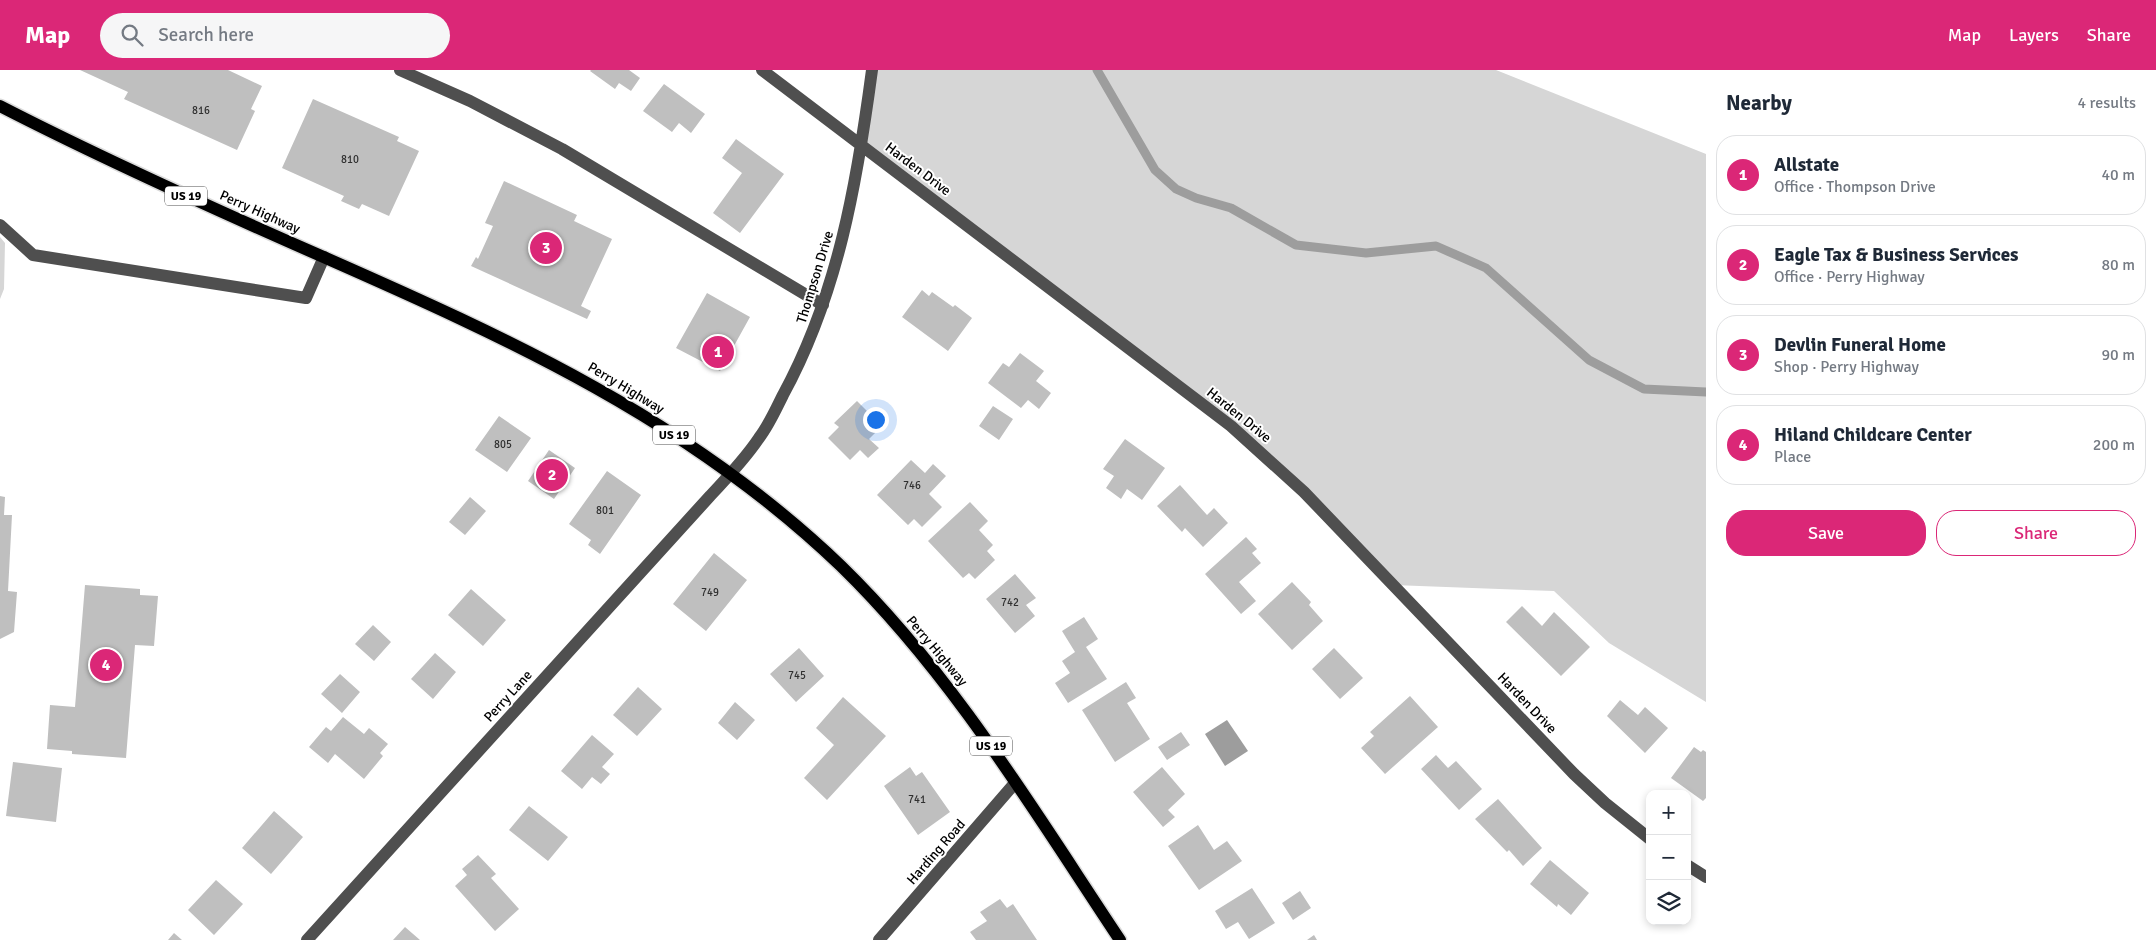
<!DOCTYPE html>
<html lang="en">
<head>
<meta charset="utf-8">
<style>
  :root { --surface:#fff; --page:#f6f6f7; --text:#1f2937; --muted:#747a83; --line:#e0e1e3; --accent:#db2777 }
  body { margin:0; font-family:Signika,sans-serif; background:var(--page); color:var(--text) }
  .controls { position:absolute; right:15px; bottom:15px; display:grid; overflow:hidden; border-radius:10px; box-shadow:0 2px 8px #0003 }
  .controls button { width:45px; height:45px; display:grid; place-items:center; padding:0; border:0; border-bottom:1px solid var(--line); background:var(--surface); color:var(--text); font:25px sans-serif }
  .you { position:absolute; left:875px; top:349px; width:18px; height:18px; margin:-12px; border:4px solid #fff; border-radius:50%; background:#1a73e8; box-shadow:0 0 0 8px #1a73e833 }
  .badge { display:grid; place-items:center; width:32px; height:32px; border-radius:50%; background:var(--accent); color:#fff; font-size:16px; font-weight:700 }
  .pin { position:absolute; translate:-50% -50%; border:2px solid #fff; box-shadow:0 1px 5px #0006 }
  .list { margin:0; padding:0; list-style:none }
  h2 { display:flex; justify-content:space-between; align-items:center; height:65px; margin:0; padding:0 20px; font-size:21px }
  h2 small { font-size:16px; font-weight:400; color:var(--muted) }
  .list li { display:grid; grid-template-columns:32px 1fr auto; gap:15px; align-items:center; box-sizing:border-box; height:80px; margin:0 10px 10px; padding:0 10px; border:1px solid var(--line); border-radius:20px }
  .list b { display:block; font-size:19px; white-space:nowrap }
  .list p { margin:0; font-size:16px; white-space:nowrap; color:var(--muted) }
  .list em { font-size:16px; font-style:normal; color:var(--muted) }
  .actions { display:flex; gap:10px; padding:15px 20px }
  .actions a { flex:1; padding:11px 0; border:1px solid var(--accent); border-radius:20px; text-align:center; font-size:18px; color:var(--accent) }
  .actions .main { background:var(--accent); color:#fff }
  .icon { flex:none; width:28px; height:28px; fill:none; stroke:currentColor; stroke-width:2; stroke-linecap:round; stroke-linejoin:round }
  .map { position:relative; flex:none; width:1706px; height:870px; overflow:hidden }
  header { display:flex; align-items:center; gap:30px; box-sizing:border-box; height:70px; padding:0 25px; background:var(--accent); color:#fff }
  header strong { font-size:24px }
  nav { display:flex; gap:28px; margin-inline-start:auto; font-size:18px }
  .search { width:350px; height:45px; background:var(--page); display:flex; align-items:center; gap:12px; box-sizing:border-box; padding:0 18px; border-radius:28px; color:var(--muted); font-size:19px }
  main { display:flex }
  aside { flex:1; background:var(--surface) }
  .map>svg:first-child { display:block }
</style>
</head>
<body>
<header>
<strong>Map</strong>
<div class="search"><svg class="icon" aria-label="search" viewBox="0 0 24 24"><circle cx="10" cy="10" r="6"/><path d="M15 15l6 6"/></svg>Search here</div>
<nav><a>Map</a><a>Layers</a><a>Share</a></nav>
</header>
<main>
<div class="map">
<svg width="1706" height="870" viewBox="0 0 1706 870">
  <rect width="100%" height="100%" fill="#fff"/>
  <path fill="#d6d6d6" d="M872,0H1496L1706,84V632L1609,573L1554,521L1393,515L1268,389L862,75Z
    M0,167L5,173L4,219L0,229Z"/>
  <path fill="#9d9d9d" d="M1227,650L1248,681L1225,696L1205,664Z"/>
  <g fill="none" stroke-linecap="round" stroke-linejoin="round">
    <path stroke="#9d9d9d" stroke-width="9" d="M1097,0L1155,100L1176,119L1196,128L1231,138L1296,175L1366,183L1436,176L1486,198L1589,290L1644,319L1706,322"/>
  </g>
  <path fill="#bfbfbf" d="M80,0H228L262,16L251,39L255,41L237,80L124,29L128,22Z
    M591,0H629L640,8L631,21L619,13L615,19L590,1Z
    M664,14L705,44L691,63L679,53L672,62L643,41Z
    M313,29L399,67L397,71L419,81L389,146L362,134L359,139L341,131L344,126L282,98Z
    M736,69L784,104L740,163L713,143L742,103L722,88Z
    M504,111L577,145L574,151L612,169L581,236L591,241L587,249L471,196L476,187L478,189L493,156L485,153Z
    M922,220L929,226L932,222L953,237L955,235L972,248L948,281L902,247Z
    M707,223L750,247L720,301L676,278Z
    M1020,283L1044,301L1036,311L1051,323L1039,339L1028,330L1021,338L988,313L1003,293L1009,297Z
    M857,331L882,356L869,369L879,378L868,388L860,380L850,390L828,368L839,357L834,353Z
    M993,336L1013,349L999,370L979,356Z
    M499,346L531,368L507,402L475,380Z
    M1125,369L1165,398L1142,430L1127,419L1121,429L1106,418L1114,406L1103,399Z
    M549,380L575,398L554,429L528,411Z
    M911,390L925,403L933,394L946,406L929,424L942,437L922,457L914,449L908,455L877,425Z
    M607,401L641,425L600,484L588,475L591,470L569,454Z
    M1180,415L1207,445L1214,438L1228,453L1203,477L1185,458L1182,462L1157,436Z
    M0,426L5,427L4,445H12L8,521L17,522L14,562L0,569Z
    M470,427L486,441L465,465L449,452Z
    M970,432L988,451L979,460L993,475L987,481L995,490L975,509L969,503L963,508L928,471Z
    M1246,467L1257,479L1252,483L1261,493L1239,512L1256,531L1241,544L1205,504Z
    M714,483L747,510L706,561L673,534Z
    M1015,504L1036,528L1026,535L1035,546L1015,563L986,529Z
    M1292,512L1311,532L1309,535L1323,551L1292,580L1258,544Z
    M85,515L140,519V525L158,526L154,576L135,575L126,688L72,684V681L47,679L50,635L75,637Z
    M471,519L506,550L483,576L448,545Z
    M1522,536L1542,556L1554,542L1590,577L1561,606L1506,552Z
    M1084,547L1098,569L1086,577L1107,609L1068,633L1055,613L1070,603L1062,591L1075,582L1062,561Z
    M373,555L391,572L374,591L355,574Z
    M799,578L824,606L796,632L770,604Z
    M1334,578L1363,608L1340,629L1312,599Z
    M435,583L456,602L433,629L411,609Z
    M340,604L360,622L342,643L321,624Z
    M1126,612L1136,628L1127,633L1150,669L1115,692L1082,640Z
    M638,617L662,639L637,666L613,645Z
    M1410,626L1438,657L1385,704L1361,678L1374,666L1370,662Z
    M843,627L886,666L827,730L804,708L834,675L816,658Z
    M1620,630L1638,645L1645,637L1668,658L1645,683L1607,646Z
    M735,632L755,650L737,670L718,653Z
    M343,647L364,664L369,658L388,674L380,683L383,686L364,709L335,684L328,693L309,677L326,657L331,661Z
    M1181,662L1190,675L1167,690L1158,677Z
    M592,665L614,684L602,697L610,704L601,714L592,707L582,719L561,701Z
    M1694,677L1701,682L1703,680L1706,682V728L1703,731L1671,708Z
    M1436,685L1448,698L1456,691L1482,719L1459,740L1421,699Z
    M13,692L62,698L56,752L6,746Z
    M910,697L916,706L922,702L950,742L918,765L884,716Z
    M1162,697L1185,724L1168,740L1175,747L1163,757L1133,722Z
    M1498,729L1542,778L1523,796L1509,780L1507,782L1475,749Z
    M529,736L568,767L548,791L509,760Z
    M274,741L303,767L271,804L242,778Z
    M1198,755L1214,780L1227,771L1242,791L1199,820L1168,776Z
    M478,785L496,804L491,808L519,839L495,861L455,816L467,805L462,799Z
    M1550,790L1589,823L1571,845L1558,834L1557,837L1530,814Z
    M216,810L243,834L214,865L188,840Z
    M1252,818L1275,853L1249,869L1238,852L1226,859L1215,841Z
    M1300,821L1311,838L1293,850L1282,833Z
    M1000,829L1007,838L1013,834L1037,870H976L970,862L987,851L980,842Z
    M405,857L420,870H393Z
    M174,863L182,870H168Z
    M1314,865L1317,870H1307Z"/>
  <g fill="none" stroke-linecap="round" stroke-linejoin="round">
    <g stroke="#dbdbdb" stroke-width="15">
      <path id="major" d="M0,36C105,90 212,138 319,185C510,269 689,350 841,496C953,605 1034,741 1120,870"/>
    </g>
    <path stroke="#4f4f4f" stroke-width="12" d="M400,0L470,31L562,79L823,235
      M762,0L1231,356L1304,422L1574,704L1605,733L1650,769
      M0,155L33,185L306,228L324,187
      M1687,795L1706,807
      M307,870L710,426C727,408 745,389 759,368C769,355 776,339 783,325C838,224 857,113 872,0
      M879,870L1015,713"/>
    <use href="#major" stroke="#000" stroke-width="12"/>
  </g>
  <g text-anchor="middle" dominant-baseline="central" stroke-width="4" stroke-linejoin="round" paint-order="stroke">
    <g font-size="11" fill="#303030">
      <text x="201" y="40">816</text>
      <text x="350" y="89">810</text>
      <text x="503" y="374">805</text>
      <text x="912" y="415">746</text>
      <text x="605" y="440">801</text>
      <text x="710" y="522">749</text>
      <text x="1010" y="532">742</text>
      <text x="797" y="605">745</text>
      <text x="917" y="729">741</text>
    </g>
    <g fill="#fff" stroke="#4c4c4c" stroke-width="1">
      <rect x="165" y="116.5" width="42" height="19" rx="4"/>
      <rect x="653" y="355.5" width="42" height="19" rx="4"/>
      <rect x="970" y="666.5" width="42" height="19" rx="4"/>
    </g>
    <g font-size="12" font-weight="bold" fill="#000">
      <text x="186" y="126">US 19</text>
      <text x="674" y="365">US 19</text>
      <text x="991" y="676">US 19</text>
    </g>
    <g font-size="14" fill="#000" stroke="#fff">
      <text transform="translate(918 99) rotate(37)">Harden Drive</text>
      <text transform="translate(260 142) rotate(24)">Perry Highway</text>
      <text transform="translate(815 207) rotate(-73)">Thompson Drive</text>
      <text transform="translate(626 318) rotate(31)">Perry Highway</text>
      <text transform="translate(1239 345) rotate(39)">Harden Drive</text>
      <text transform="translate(937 581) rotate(50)">Perry Highway</text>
      <text transform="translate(508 626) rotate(-48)">Perry Lane</text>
      <text transform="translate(1527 633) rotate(46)">Harden Drive</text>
      <text transform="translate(936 782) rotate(-49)">Harding Road</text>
    </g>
  </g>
</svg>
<div class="controls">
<button>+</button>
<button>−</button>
<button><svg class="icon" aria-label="layers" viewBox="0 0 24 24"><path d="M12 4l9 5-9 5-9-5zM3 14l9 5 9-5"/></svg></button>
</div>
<div class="you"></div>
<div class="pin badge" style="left:718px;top:282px">1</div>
<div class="pin badge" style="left:552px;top:405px">2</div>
<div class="pin badge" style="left:546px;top:178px">3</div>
<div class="pin badge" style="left:106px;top:595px">4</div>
</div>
<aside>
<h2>Nearby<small>4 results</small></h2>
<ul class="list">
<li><span class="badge">1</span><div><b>Allstate</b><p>Office · Thompson Drive</p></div><em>40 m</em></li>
<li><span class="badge">2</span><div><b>Eagle Tax &amp; Business Services</b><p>Office · Perry Highway</p></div><em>80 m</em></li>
<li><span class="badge">3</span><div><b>Devlin Funeral Home</b><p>Shop · Perry Highway</p></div><em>90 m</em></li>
<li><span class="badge">4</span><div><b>Hiland Childcare Center</b><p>Place</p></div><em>200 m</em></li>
</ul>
<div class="actions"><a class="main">Save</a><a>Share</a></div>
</aside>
</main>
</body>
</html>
